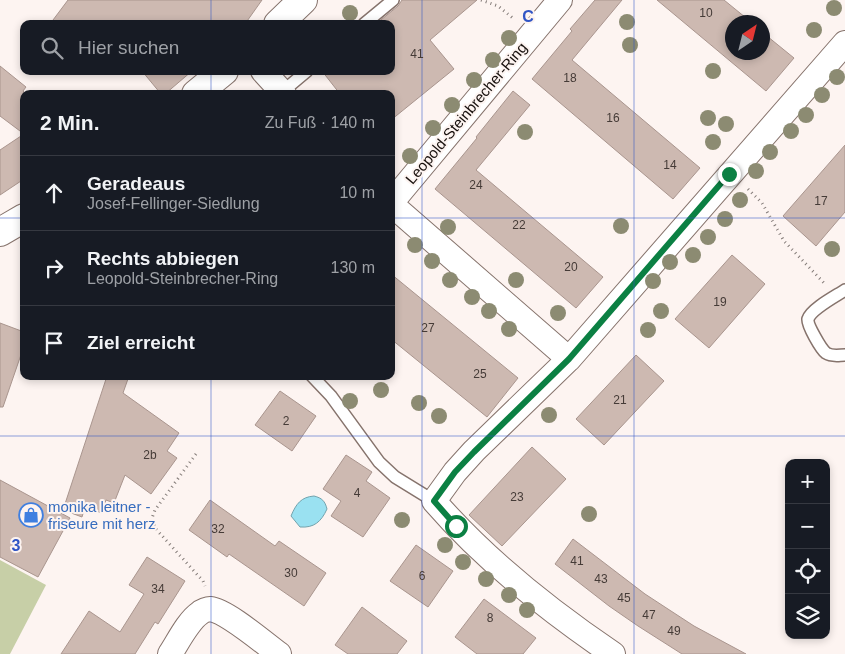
<!DOCTYPE html>
<html lang="de">
<head>
<meta charset="utf-8">
<style>
  :root { --surface:#171b24; --page:#242831; --text:#f1f3f6; --muted:#9ea1a6; --line:#363941 }
  body { margin:0; font-family:Helvetica,sans-serif; background:var(--page); color:var(--text) }
  .controls { position:absolute; right:15px; bottom:15px; display:grid; overflow:hidden; border-radius:10px; box-shadow:0 2px 8px #0003 }
  .controls button { width:45px; height:45px; display:grid; place-items:center; padding:0; border:0; border-bottom:1px solid var(--line); background:var(--surface); color:var(--text); font:25px sans-serif }
  .compass { position:absolute; left:725px; top:15px; width:45px; height:45px; border-radius:50%; background:var(--surface); box-shadow:0 2px 8px #0003; rotate:35deg }
  .stop { position:absolute; width:15px; height:15px; margin:-11px; border:4px solid #0b8043; border-radius:50%; background:#fff }
  .stop.end { background:#0b8043; border-color:#fff; box-shadow:0 1px 5px #0008 }
  .list { margin:0; padding:0; list-style:none }
  h2 { display:flex; justify-content:space-between; align-items:center; height:65px; margin:0; padding:0 20px; font-size:21px }
  h2 small { font-size:16px; font-weight:400; color:var(--muted) }
  .list li { display:grid; grid-template-columns:32px 1fr auto; gap:15px; align-items:center; box-sizing:border-box; height:75px; padding:0 20px; border-top:1px solid var(--line) }
  .list b { display:block; font-size:19px; white-space:nowrap }
  .list p { margin:0; font-size:16px; white-space:nowrap; color:var(--muted) }
  .list em { font-size:16px; font-style:normal; color:var(--muted) }
  .icon { flex:none; width:28px; height:28px; fill:none; stroke:currentColor; stroke-width:2; stroke-linecap:round; stroke-linejoin:round }
  .map { position:relative; flex:none; width:845px; height:654px; overflow:hidden }
  .search { position:absolute; background:var(--surface); box-shadow:0 2px 8px #0003; left:20px; top:20px; width:375px; height:55px; display:flex; align-items:center; gap:12px; box-sizing:border-box; padding:0 18px; border-radius:10px; color:var(--muted); font-size:19px }
  .panel { position:absolute; background:var(--surface); box-shadow:0 2px 8px #0003; left:20px; top:90px; width:375px; height:290px; border-radius:10px }
  .map>svg:first-child { display:block }
</style>
</head>
<body>
<div class="map">
<svg width="845" height="654" viewBox="0 0 845 654">
  <rect width="100%" height="100%" fill="#fdf4f1"/>
  <path fill="#c7cfa7" d="M0,560L46,585L10,654H0Z"/>
  <path fill="#9ae1f1" stroke="#73a3ad" d="M314,496C322,498 325,501 327,509C321,522 314,528 300,527L291,516C296,504 301,497 314,496Z"/>
  <path fill="#cdb9b1" stroke="#a9958e" d="M68,0H262L245,24H50Z
    M402,0H477L430,40L454,69L391,120V94H340L322,71H391V24H376L398,6Z
    M595,0H622L572,60L700,168L673,199L532,79L572,31L570,29Z
    M657,0H724L751,22H732V52H762V32L794,58L766,91Z
    M0,66L26,87L23,91L24,92V179L0,195V150L24,134L0,116Z
    M142,71H192L165,94H161Z
    M513,91L530,105L476,170L603,277L576,308L435,189L477,138L476,137Z
    M845,145V212L816,246L783,216Z
    M732,255L765,284L709,348L675,319Z
    M391,274L518,378L487,417L391,339Z
    M0,323L24,332V346L3,407H0Z
    M636,355L664,381L604,445L576,419Z
    M107,376H129L123,393L179,433L167,451L177,458L151,494L125,475L114,503L106,500L102,513L85,507L82,517L63,510Z
    M280,391L316,416L292,451L255,425Z
    M532,447L566,479L502,546L469,515Z
    M346,455L372,472L366,481L390,498L363,537L331,516L341,501L323,489Z
    M0,480L70,518L38,577L0,557Z
    M210,500L275,546L279,541L326,573L304,606L229,554L227,557L189,530Z
    M573,539L645,594L671,611L694,626L746,654H682L638,626L609,606L555,564Z
    M416,545L453,571L428,607L390,581Z
    M147,557L185,581L158,624L155,622L135,654H61L89,611L120,632L144,594L129,585Z
    M484,599L536,638L523,654H477L455,637Z
    M362,607L407,641L397,654H348L335,645Z"/>
  <g fill="none" stroke-linecap="round" stroke-linejoin="round">
    <g stroke="#86736c" stroke-width="14">
      <path id="service" d="M364,24L393,0
        M282,92L307,71
        M845,290C836,296 811,309 808,319C807,325 821,349 826,353C832,357 839,355 845,355
        M312,376L331,396L379,462L395,477L434,501"/>
    </g>
    <g stroke="#86736c" stroke-width="26">
      <path id="minor" d="M263,71L284,94
        M391,203L560,0
        M391,204L569,359
        M170,654C178,642 188,621 200,613C202,611 208,609 210,609C227,611 264,643 279,654
        M613,654C548,610 485,560 434,501L455,472L474,451L569,359L845,43"/>
    </g>
    <g stroke="#86736c" stroke-width="30">
      <path id="tertiary" d="M278,24L303,0
        M196,94L224,71
        M0,232L24,218"/>
    </g>
    <path stroke="#837b78" stroke-width="3" stroke-dasharray="1 4" stroke-linecap="butt" d="M481,0L498,6L514,19
      M748,189L762,203L784,241L825,284
      M196,454L155,510L152,518L155,528L203,581L205,586"/>
    <use href="#service" stroke="#fff" stroke-width="11"/>
    <use href="#minor" stroke="#fff" stroke-width="24"/>
    <use href="#tertiary" stroke="#fff" stroke-width="28"/>
  </g>
  <g fill="#8c8b72">
    <circle cx="834" cy="8" r="8"/>
    <circle cx="350" cy="13" r="8"/>
    <circle cx="627" cy="22" r="8"/>
    <circle cx="814" cy="30" r="8"/>
    <circle cx="509" cy="38" r="8"/>
    <circle cx="630" cy="45" r="8"/>
    <circle cx="493" cy="60" r="8"/>
    <circle cx="713" cy="71" r="8"/>
    <circle cx="837" cy="77" r="8"/>
    <circle cx="474" cy="80" r="8"/>
    <circle cx="822" cy="95" r="8"/>
    <circle cx="452" cy="105" r="8"/>
    <circle cx="806" cy="115" r="8"/>
    <circle cx="708" cy="118" r="8"/>
    <circle cx="726" cy="124" r="8"/>
    <circle cx="433" cy="128" r="8"/>
    <circle cx="791" cy="131" r="8"/>
    <circle cx="525" cy="132" r="8"/>
    <circle cx="713" cy="142" r="8"/>
    <circle cx="770" cy="152" r="8"/>
    <circle cx="410" cy="156" r="8"/>
    <circle cx="756" cy="171" r="8"/>
    <circle cx="740" cy="200" r="8"/>
    <circle cx="725" cy="219" r="8"/>
    <circle cx="621" cy="226" r="8"/>
    <circle cx="448" cy="227" r="8"/>
    <circle cx="708" cy="237" r="8"/>
    <circle cx="415" cy="245" r="8"/>
    <circle cx="832" cy="249" r="8"/>
    <circle cx="693" cy="255" r="8"/>
    <circle cx="432" cy="261" r="8"/>
    <circle cx="670" cy="262" r="8"/>
    <circle cx="450" cy="280" r="8"/>
    <circle cx="516" cy="280" r="8"/>
    <circle cx="653" cy="281" r="8"/>
    <circle cx="472" cy="297" r="8"/>
    <circle cx="489" cy="311" r="8"/>
    <circle cx="661" cy="311" r="8"/>
    <circle cx="558" cy="313" r="8"/>
    <circle cx="509" cy="329" r="8"/>
    <circle cx="648" cy="330" r="8"/>
    <circle cx="381" cy="390" r="8"/>
    <circle cx="350" cy="401" r="8"/>
    <circle cx="419" cy="403" r="8"/>
    <circle cx="549" cy="415" r="8"/>
    <circle cx="439" cy="416" r="8"/>
    <circle cx="589" cy="514" r="8"/>
    <circle cx="402" cy="520" r="8"/>
    <circle cx="445" cy="545" r="8"/>
    <circle cx="463" cy="562" r="8"/>
    <circle cx="486" cy="579" r="8"/>
    <circle cx="509" cy="595" r="8"/>
    <circle cx="527" cy="610" r="8"/>
  </g>
  <g fill="none" stroke-linecap="round" stroke-linejoin="round">
    <path stroke="#0b8043" stroke-width="6" d="M456,526L434,501L455,472L474,452L569,359L729,174"/>
  </g>
  <path fill="none" stroke="#3055c5" stroke-width="1" stroke-opacity="0.55" d="M211,0V24M422,0V654M634,0V654M211,71V94M0,218H24M391,218H845M211,376V654M0,436H845"/>
  <defs>
    <g id="shop-ring" transform="scale(1.25)"><circle r="9.5" fill="#fdf4f1" stroke="#3f7fe0" stroke-width="1.5"/><path d="M-5-2.5h2.3a2.7 3.5 0 0 1 5.4 0H5L5.5 6h-11ZM-1.5-2.5h3a1.5 2.3 0 0 0-3 0Z" fill="#3f7fe0"/></g>
  </defs>
  <g fill-rule="evenodd">
    <use href="#shop-ring" x="31" y="515"/>
  </g>
  <g text-anchor="middle" dominant-baseline="central" stroke-width="4" stroke-linejoin="round" paint-order="stroke">
    <g font-size="12" fill="#453b37">
      <text x="706" y="13">10</text>
      <text x="417" y="54">41</text>
      <text x="570" y="78">18</text>
      <text x="613" y="118">16</text>
      <text x="670" y="165">14</text>
      <text x="476" y="185">24</text>
      <text x="821" y="201">17</text>
      <text x="519" y="225">22</text>
      <text x="571" y="267">20</text>
      <text x="720" y="302">19</text>
      <text x="428" y="328">27</text>
      <text x="480" y="374">25</text>
      <text x="620" y="400">21</text>
      <text x="286" y="421">2</text>
      <text x="150" y="455">2b</text>
      <text x="357" y="493">4</text>
      <text x="517" y="497">23</text>
      <text x="218" y="529">32</text>
      <text x="577" y="561">41</text>
      <text x="291" y="573">30</text>
      <text x="422" y="576">6</text>
      <text x="601" y="579">43</text>
      <text x="158" y="589">34</text>
      <text x="624" y="598">45</text>
      <text x="649" y="615">47</text>
      <text x="490" y="618">8</text>
      <text x="674" y="631">49</text>
    </g>
    <g font-size="15" fill="#18110e" stroke="#fdf4f1">
      <text transform="translate(466 113) rotate(-50)">Leopold-Steinbrecher-Ring</text>
    </g>
    <g font-size="15" fill="#366cbe" stroke="#fdf4f1" text-anchor="start">
      <text x="48" y="506">monika leitner -<tspan x="48" dy="17">friseure mit herz</tspan></text>
    </g>
  </g>
  <g font-size="16" text-anchor="middle" font-weight="bold" fill="#3055c5" stroke="#fdf4f1" stroke-width="4" stroke-linejoin="round" paint-order="stroke">
    <text x="528" y="22">C</text>
    <text x="16" y="551">3</text>
  </g>
</svg>
<div class="controls">
<button>+</button>
<button>−</button>
<button><svg class="icon" aria-label="locate" viewBox="0 0 24 24"><circle cx="12" cy="12" r="6"/><path d="M12 2v4M12 18v4M2 12h4M18 12h4"/></svg></button>
<button><svg class="icon" aria-label="layers" viewBox="0 0 24 24"><path d="M12 4l9 5-9 5-9-5zM3 14l9 5 9-5"/></svg></button>
</div>
<svg class="compass" viewBox="-18 -18 36 36"><path d="M0-13l5 13h-10z" fill="#e53935"/><path d="M0 13l5-13h-10z" fill="#9ea1a6"/></svg>
<div class="stop" style="left:456px;top:526px"></div>
<div class="stop end" style="left:729px;top:174px"></div>
<div class="search"><svg class="icon" aria-label="search" viewBox="0 0 24 24"><circle cx="10" cy="10" r="6"/><path d="M15 15l6 6"/></svg>Hier suchen</div>
<section class="panel">
<h2>2 Min.<small>Zu Fuß · 140 m</small></h2>
<ul class="list">
<li><svg class="icon" aria-label="ahead" viewBox="0 0 24 24"><path d="M12 20V5M6 11l6-6 6 6"/></svg><div><b>Geradeaus</b><p>Josef-Fellinger-Siedlung</p></div><em>10 m</em></li>
<li><svg class="icon" aria-label="right" viewBox="0 0 24 24"><path d="M7 20v-9h11M14 6l5 5-5 5"/></svg><div><b>Rechts abbiegen</b><p>Leopold-Steinbrecher-Ring</p></div><em>130 m</em></li>
<li><svg class="icon" aria-label="arrive" viewBox="0 0 24 24"><path d="M6 21V4h12l-3 4 3 4H6"/></svg><div><b>Ziel erreicht</b></div></li>
</ul>
</section>
</div>
</body>
</html>
